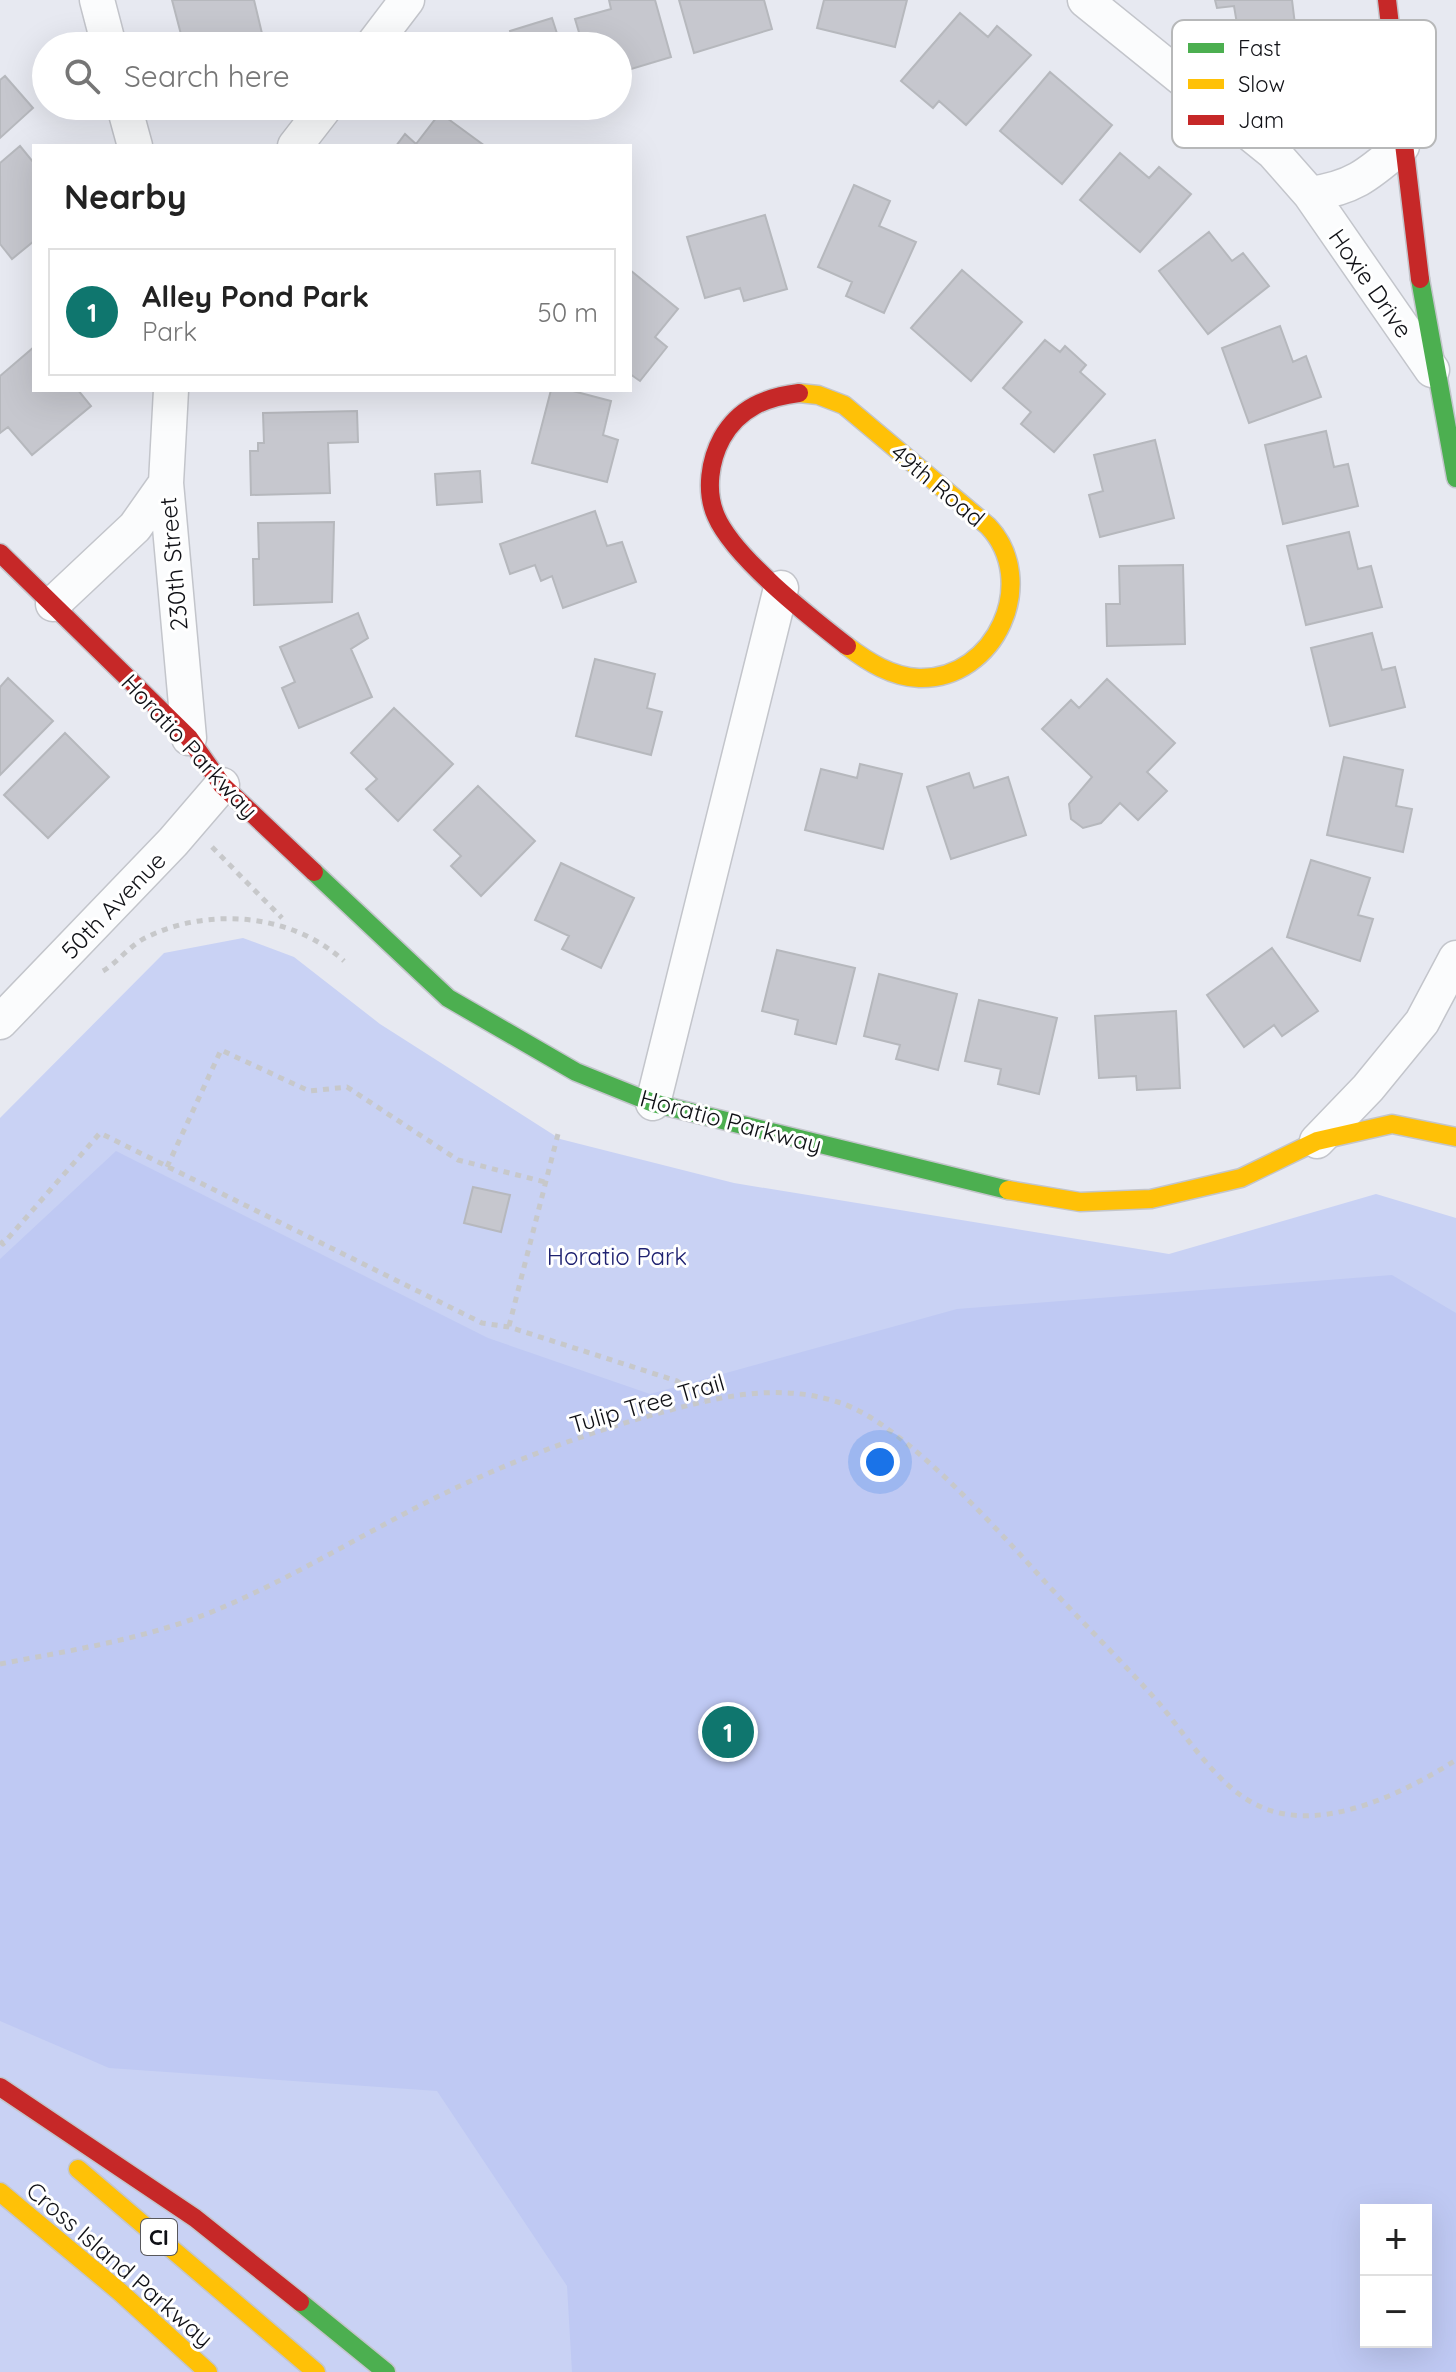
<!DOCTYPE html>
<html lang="en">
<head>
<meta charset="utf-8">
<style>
  :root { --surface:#fff; --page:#f2f2f2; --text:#222; --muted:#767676; --line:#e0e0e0; --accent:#0f766e }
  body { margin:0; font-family:Quicksand,sans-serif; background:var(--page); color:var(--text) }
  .controls { position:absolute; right:24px; bottom:24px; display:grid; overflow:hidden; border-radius:0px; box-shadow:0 8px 32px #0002 }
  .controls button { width:72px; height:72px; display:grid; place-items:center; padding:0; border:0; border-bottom:2px solid var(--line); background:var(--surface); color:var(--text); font:40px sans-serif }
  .you { position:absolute; left:880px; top:1462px; width:28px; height:28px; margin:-20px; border:6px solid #fff; border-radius:50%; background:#1a73e8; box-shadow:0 0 0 12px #1a73e833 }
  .badge { display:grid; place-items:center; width:52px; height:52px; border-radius:50%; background:var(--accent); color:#fff; font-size:26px; font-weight:700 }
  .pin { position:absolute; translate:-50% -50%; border:4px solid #fff; box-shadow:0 2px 8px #0006 }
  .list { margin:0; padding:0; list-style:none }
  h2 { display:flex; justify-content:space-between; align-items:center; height:104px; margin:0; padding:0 32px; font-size:34px }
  h2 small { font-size:26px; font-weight:400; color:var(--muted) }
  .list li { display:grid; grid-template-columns:52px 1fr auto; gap:24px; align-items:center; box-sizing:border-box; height:128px; margin:0 16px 16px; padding:0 16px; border:2px solid var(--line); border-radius:0px }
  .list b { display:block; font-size:30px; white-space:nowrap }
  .list p { margin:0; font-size:26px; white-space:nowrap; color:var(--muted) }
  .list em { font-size:26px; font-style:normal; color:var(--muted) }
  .icon { flex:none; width:44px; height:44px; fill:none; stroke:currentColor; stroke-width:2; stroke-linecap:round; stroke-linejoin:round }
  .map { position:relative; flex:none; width:1456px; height:2372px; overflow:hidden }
  .search { position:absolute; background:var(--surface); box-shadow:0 8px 32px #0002; left:32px; top:32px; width:600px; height:88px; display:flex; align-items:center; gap:20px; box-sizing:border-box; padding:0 28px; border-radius:44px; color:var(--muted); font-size:30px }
  .panel { position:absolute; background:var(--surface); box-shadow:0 8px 32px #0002; left:32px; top:144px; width:600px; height:248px; border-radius:0px }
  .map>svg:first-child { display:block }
</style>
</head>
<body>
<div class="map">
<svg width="1456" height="2372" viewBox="0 0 1456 2372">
  <rect width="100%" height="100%" fill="#e7e9f1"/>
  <path fill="#c9d2f4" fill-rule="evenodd" d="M243,938L294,957L380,1024L560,1139L734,1183L1169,1254L1376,1194L1456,1218V2372H0V1118L164,953ZM1366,2210H1426V2342H1366Z"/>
  <path fill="#bfc9f3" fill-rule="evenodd" d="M116,1151L488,1338L650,1394L957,1309L1392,1275L1456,1313V2372H572L567,2286L437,2091L109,2068L0,2021V1259ZM1366,2210H1426V2342H1366Z"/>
  <path fill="#c6c7ce" stroke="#b6b8bd" stroke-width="2" d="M172,0H254L265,46H200L197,38L183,42Z
    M609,0H655L671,57L618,73V46H583L575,19L611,9Z
    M679,0H764L772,29L694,53Z
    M824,0H907L895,47L817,28Z
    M1215,0H1292L1297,41L1262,45L1259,21L1237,24L1234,6L1217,8Z
    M960,13L988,37L997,26L1031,55L966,125L939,101L933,108L901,81Z
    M552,18L561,46H514L510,31Z
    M1050,72L1112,125L1062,184L1000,131Z
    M5,76L33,108L0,138V80Z
    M494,106H537L498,118Z
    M440,113L485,146H396L405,134L416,144Z
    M20,146L34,163V241L12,259L0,244V163Z
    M1120,153L1149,178L1159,167L1191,194L1140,252L1080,200Z
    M854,185L890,201L879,226L916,242L884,313L846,296L852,282L818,267Z
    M765,215L787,289L744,301L740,288L705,298L687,237Z
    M1209,232L1232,261L1243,253L1269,286L1208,334L1159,271Z
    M630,270L678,309L655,337L667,347L640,381L630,374Z
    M962,270L1022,322L971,381L911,328Z
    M1280,326L1293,362L1306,356L1321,397L1249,423L1222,348Z
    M1045,340L1060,352L1065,346L1086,365L1080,372L1105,394L1054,452L1021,424L1031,412L1003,388Z
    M34,347V390H78L91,406L32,455L8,427L0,433V376Z
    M551,390H569L611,401L603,435L618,440L607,482L532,463Z
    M357,411L358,442L328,443L330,493L251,495L250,451H258V443H264L263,413Z
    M1326,431L1334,467L1348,464L1358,506L1283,524L1265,445Z
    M1155,440L1174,518L1100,537L1089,495L1103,491L1094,455Z
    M480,471L482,502L437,505L435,474Z
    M595,511L607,546L622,542L636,582L563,608L552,576L541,581L535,565L510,574L500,544Z
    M334,522L332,602L254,605L253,559H259L258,523Z
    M1349,532L1358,569L1371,566L1382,607L1306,625L1287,546Z
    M1183,565L1185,644L1107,646L1106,604H1120L1119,566Z
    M358,613L368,638L351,649L372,697L299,728L282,688L295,682L280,647Z
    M1372,633L1382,670L1395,667L1405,707L1330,726L1311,648Z
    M595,659L655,674L647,708L662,712L651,755L576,736Z
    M8,678L53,721L0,775V687Z
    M1107,679L1175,743L1147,772L1167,791L1138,820L1120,803L1101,823L1083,828L1071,819L1069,804L1092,777L1042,729L1071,700L1079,708Z
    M394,708L453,764L398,821L366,789L377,779L351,753Z
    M65,733L109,777L48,838L4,795Z
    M1344,757L1403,770L1396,806L1412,809L1403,852L1327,835Z
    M860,764L902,774L883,849L805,830L821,769L857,778Z
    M969,773L974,788L1008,777L1026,835L951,859L927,787Z
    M478,786L535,841L481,896L451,866L461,856L434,830Z
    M1311,860L1370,878L1358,915L1373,919L1360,961L1287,937Z
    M561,863L634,898L601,968L562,949L569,936L535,920Z
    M1272,948L1318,1011L1282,1036L1274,1025L1244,1047L1207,995Z
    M777,950L855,968L836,1044L795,1034L798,1020L762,1011Z
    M879,974L957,994L938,1070L896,1059L900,1045L864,1036Z
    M979,1000L1057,1018L1039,1094L998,1084L1001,1069L965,1061Z
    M1176,1011L1180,1088L1137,1090L1136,1076L1099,1078L1095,1016Z
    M473,1187L510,1195L501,1232L464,1223Z"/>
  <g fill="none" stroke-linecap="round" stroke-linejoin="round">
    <g stroke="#c3c5cb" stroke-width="37">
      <path id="street" d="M97,0L109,46
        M1085,0L1273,152L1310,194L1432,370
        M372,46L407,0
        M124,106L135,146
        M295,146L326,106
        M1310,194C1354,188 1369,174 1402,146
        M171,390L166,483L189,738
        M53,604L135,527L166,483
        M0,1022L173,842L222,785
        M653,1103L781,588
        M1317,1141L1368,1088L1422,1022L1456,958"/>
    </g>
    <g stroke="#c3c5cb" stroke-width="21">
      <path id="fast" d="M1420,279L1456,478
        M314,872L448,998L576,1072L653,1103L1008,1190
        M300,2302L386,2372"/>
    </g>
    <g stroke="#c3c5cb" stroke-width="21">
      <path id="slow" d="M799,393L818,395L844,405L988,526C1040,581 996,680 919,678C892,677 868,662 847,646
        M1008,1190L1080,1202L1151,1199L1241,1178L1317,1141L1392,1124L1456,1137
        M78,2169L316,2372
        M0,2192L120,2292L208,2372"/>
    </g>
    <g stroke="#c3c5cb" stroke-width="21">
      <path id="jam" d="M1387,0L1420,279
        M799,393C766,397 739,408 722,438C710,460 705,491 716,516C734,558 810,617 847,646
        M0,553L189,738L222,785L314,872
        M0,2087L195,2218L300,2302"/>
    </g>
    <path stroke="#c7c8ca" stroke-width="5" stroke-dasharray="6 6" stroke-linecap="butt" d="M212,847L282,918
      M103,971C118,962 130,945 147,937C209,907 291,913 344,961
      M167,1167L221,1050L309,1091L347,1087L458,1160L545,1182
      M0,1241L3,1244L100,1133L482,1323L509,1327L677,1381L705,1401
      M509,1326L559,1130
      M0,1664C72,1650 146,1639 214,1611C293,1578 364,1533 441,1495C511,1461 588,1432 663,1412C722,1396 778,1383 838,1402C906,1423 1008,1542 1059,1597C1092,1632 1126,1666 1158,1702C1186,1735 1217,1786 1257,1805C1319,1836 1404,1793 1456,1760"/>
    <use href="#street" stroke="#fbfcfd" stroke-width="34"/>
    <use href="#fast" stroke="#4caf50" stroke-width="18"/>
    <use href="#slow" stroke="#ffc107" stroke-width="18"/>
    <use href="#jam" stroke="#c62828" stroke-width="18"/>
  </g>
  <g text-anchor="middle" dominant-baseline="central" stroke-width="6" stroke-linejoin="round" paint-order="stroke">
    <rect fill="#fff" stroke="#58585c" stroke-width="2" x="141" y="2219" width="36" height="36" rx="6"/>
    <g font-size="22" font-weight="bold" fill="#101116">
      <text x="159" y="2237">CI</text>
    </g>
    <g font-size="24" fill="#101116" stroke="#fff">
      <text transform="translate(1371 283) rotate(55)">Hoxie Drive</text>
      <text transform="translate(938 485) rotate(40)">49th Road</text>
      <text transform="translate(173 564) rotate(-95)">230th Street</text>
      <text transform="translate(190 746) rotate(47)">Horatio Parkway</text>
      <text transform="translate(113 905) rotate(-46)">50th Avenue</text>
      <text transform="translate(731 1121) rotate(15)">Horatio Parkway</text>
      <text transform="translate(647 1403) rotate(-16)">Tulip Tree Trail</text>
      <text transform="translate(120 2264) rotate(41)">Cross Island Parkway</text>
    </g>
    <g font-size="24" fill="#1f2271" stroke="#fff">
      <text x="617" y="1256">Horatio Park</text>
    </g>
  </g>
  <rect x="1172" y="20" width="264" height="128" rx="12" fill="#fff" stroke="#b7b8b9" stroke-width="2"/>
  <rect x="1188" y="43" width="36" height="10" fill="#4caf50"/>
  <rect x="1188" y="79" width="36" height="10" fill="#ffc107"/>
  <rect x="1188" y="115" width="36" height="10" fill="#c62828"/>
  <g font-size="22" fill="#101116">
    <text x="1238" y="56">Fast</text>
    <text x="1238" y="92">Slow</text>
    <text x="1238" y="128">Jam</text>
  </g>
</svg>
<div class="controls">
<button>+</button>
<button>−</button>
</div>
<div class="you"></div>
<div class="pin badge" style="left:728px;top:1732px">1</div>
<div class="search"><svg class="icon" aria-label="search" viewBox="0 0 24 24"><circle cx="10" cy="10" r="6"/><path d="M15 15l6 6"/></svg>Search here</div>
<section class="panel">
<h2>Nearby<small></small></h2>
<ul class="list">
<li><span class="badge">1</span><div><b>Alley Pond Park</b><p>Park</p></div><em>50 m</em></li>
</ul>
</section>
</div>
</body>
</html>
